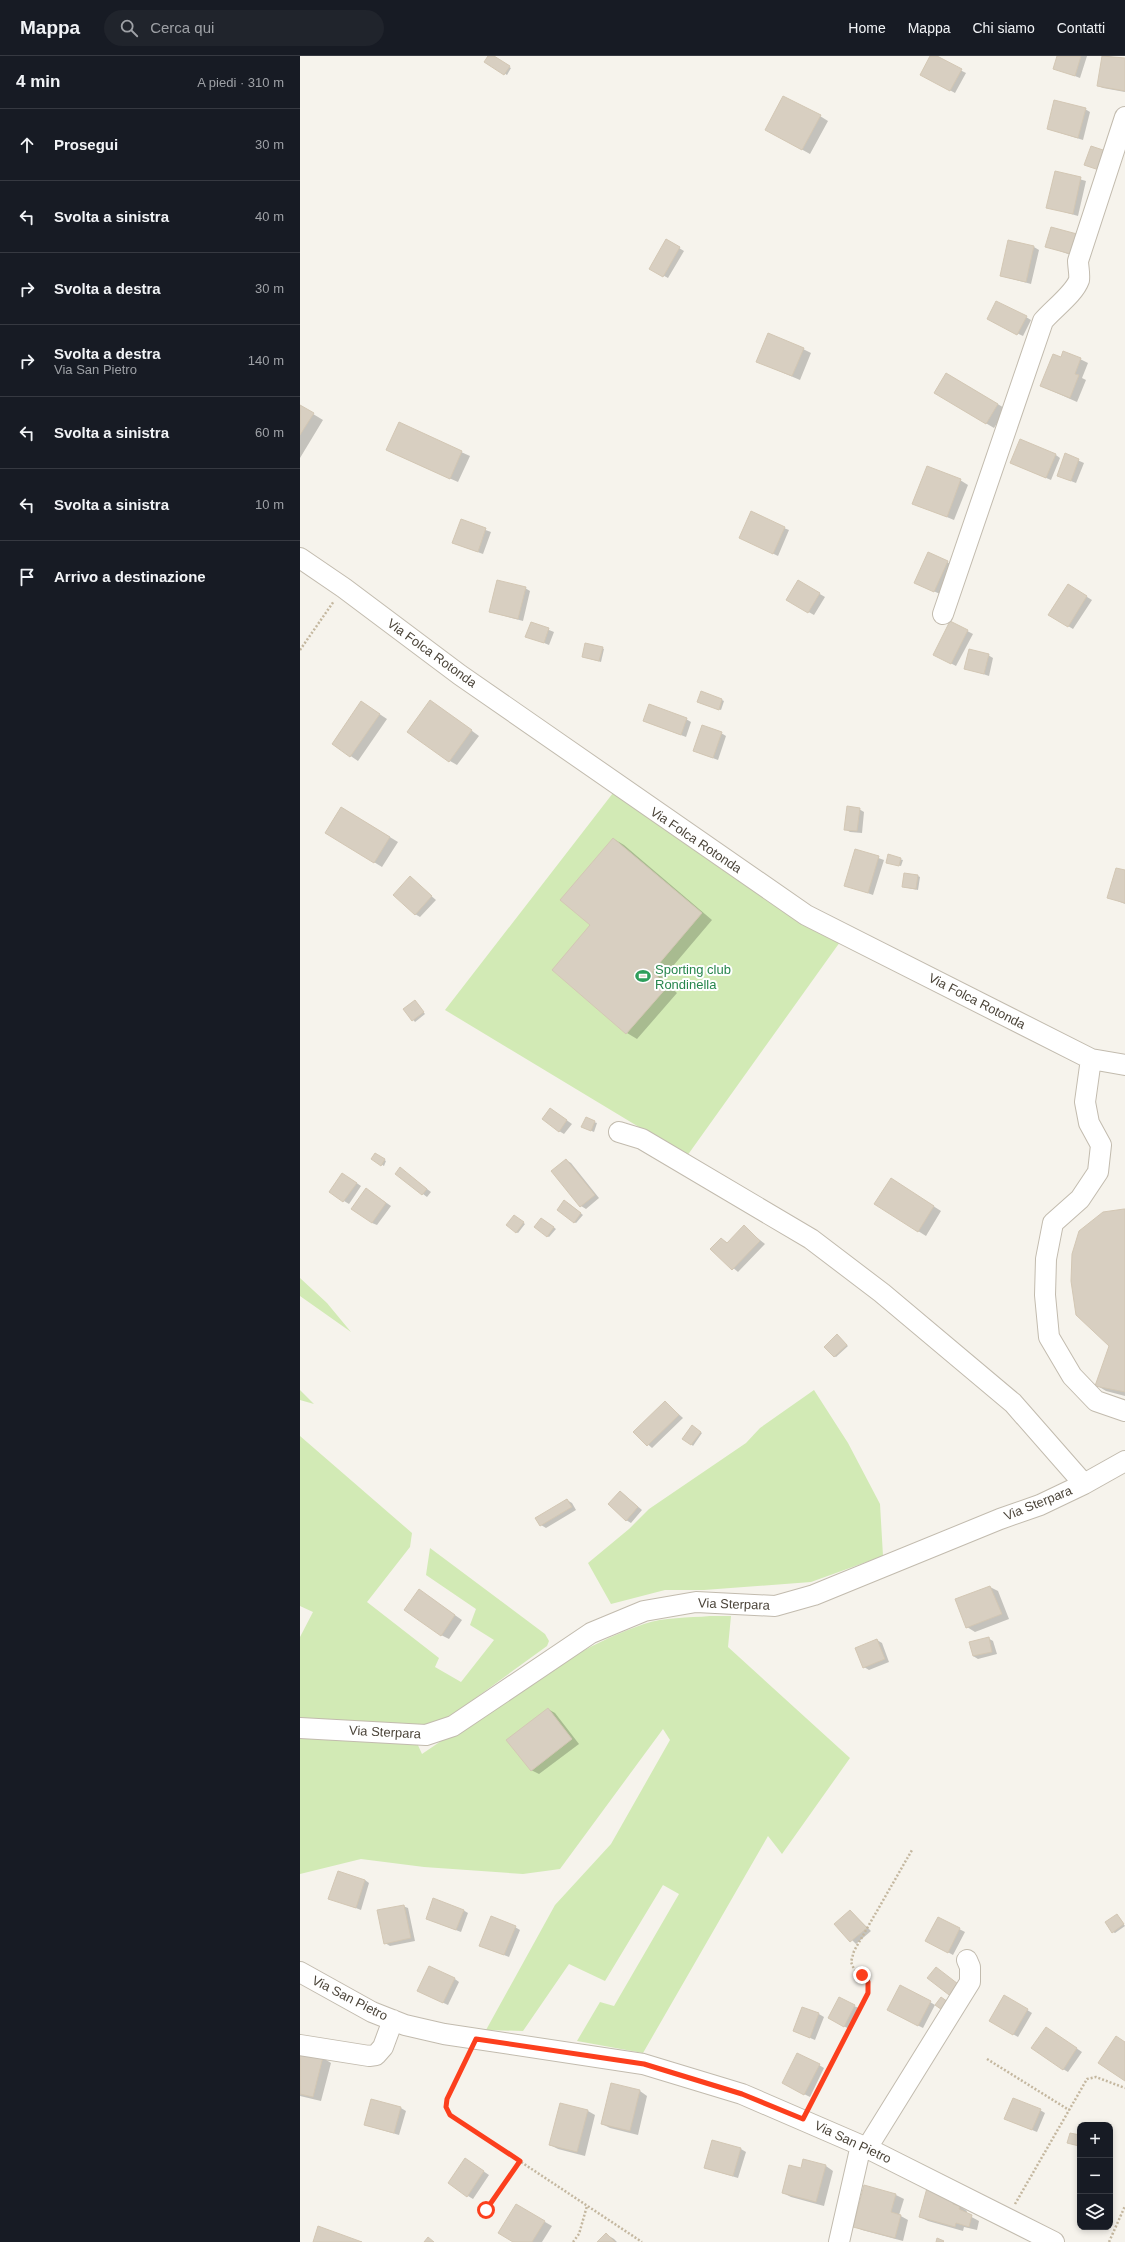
<!DOCTYPE html>
<html lang="it">
<head>
<meta charset="utf-8">
<style>
  :root { --surface:#171b24; --page:#20242c; --text:#f1f3f6; --muted:#9ea1a6; --line:#363941 }
  body { margin:0; font-family:Arial,sans-serif; background:var(--page); color:var(--text) }
  .controls { position:absolute; right:12px; bottom:12px; display:grid; overflow:hidden; border-radius:8px; box-shadow:0 2px 6px #0003 }
  .controls button { width:36px; height:36px; display:grid; place-items:center; padding:0; border:0; border-bottom:1px solid var(--line); background:var(--surface); color:var(--text); font:20px sans-serif }
  .stop { position:absolute; width:12px; height:12px; margin:-9px; border:3px solid #fc3f1d; border-radius:50%; background:#fff }
  .stop.end { background:#fc3f1d; border-color:#fff; box-shadow:0 1px 4px #0008 }
  .list { margin:0; padding:0; list-style:none }
  h2 { display:flex; justify-content:space-between; align-items:center; height:52px; margin:0; padding:0 16px; font-size:17px }
  h2 small { font-size:13px; font-weight:400; color:var(--muted) }
  .list li { display:grid; grid-template-columns:26px 1fr auto; gap:12px; align-items:center; box-sizing:border-box; height:72px; padding:0 16px; border-top:1px solid var(--line) }
  .list b { display:block; font-size:15px; white-space:nowrap }
  .list p { margin:0; font-size:13px; white-space:nowrap; color:var(--muted) }
  .list em { font-size:13px; font-style:normal; color:var(--muted) }
  .icon { flex:none; width:22px; height:22px; fill:none; stroke:currentColor; stroke-width:2; stroke-linecap:round; stroke-linejoin:round }
  .map { position:relative; flex:none; width:825px; height:2186px; overflow:hidden }
  header { display:flex; align-items:center; gap:24px; box-sizing:border-box; height:56px; padding:0 20px; background:var(--surface); border-bottom:1px solid var(--line) }
  header strong { font-size:19px }
  nav { display:flex; gap:22px; margin-inline-start:auto; font-size:14px }
  .search { width:280px; height:36px; background:var(--page); display:flex; align-items:center; gap:10px; box-sizing:border-box; padding:0 14px; border-radius:22px; color:var(--muted); font-size:15px }
  main { display:flex }
  aside { flex:1; background:var(--surface) }
  .map>svg:first-child { display:block }
</style>
</head>
<body>
<header>
<strong>Mappa</strong>
<div class="search"><svg class="icon" aria-label="search" viewBox="0 0 24 24"><circle cx="10" cy="10" r="6"/><path d="M15 15l6 6"/></svg>Cerca qui</div>
<nav><a>Home</a><a>Mappa</a><a>Chi siamo</a><a>Contatti</a></nav>
</header>
<main>
<aside>
<h2>4 min<small>A piedi · 310 m</small></h2>
<ul class="list">
<li><svg class="icon" aria-label="ahead" viewBox="0 0 24 24"><path d="M12 20V5M6 11l6-6 6 6"/></svg><div><b>Prosegui</b></div><em>30 m</em></li>
<li><svg class="icon" aria-label="left" viewBox="0 0 24 24"><path d="M17 20v-9H6M10 6l-5 5 5 5"/></svg><div><b>Svolta a sinistra</b></div><em>40 m</em></li>
<li><svg class="icon" aria-label="right" viewBox="0 0 24 24"><path d="M7 20v-9h11M14 6l5 5-5 5"/></svg><div><b>Svolta a destra</b></div><em>30 m</em></li>
<li><svg class="icon" aria-label="right" viewBox="0 0 24 24"><path d="M7 20v-9h11M14 6l5 5-5 5"/></svg><div><b>Svolta a destra</b><p>Via San Pietro</p></div><em>140 m</em></li>
<li><svg class="icon" aria-label="left" viewBox="0 0 24 24"><path d="M17 20v-9H6M10 6l-5 5 5 5"/></svg><div><b>Svolta a sinistra</b></div><em>60 m</em></li>
<li><svg class="icon" aria-label="left" viewBox="0 0 24 24"><path d="M17 20v-9H6M10 6l-5 5 5 5"/></svg><div><b>Svolta a sinistra</b></div><em>10 m</em></li>
<li><svg class="icon" aria-label="arrive" viewBox="0 0 24 24"><path d="M6 21V4h12l-3 4 3 4H6"/></svg><div><b>Arrivo a destinazione</b></div></li>
</ul>
</aside>
<div class="map">
<svg width="825" height="2186" viewBox="0 0 825 2186">
  <rect width="100%" height="100%" fill="#f6f3ec"/>
  <path fill="#d2eab5" d="M313,737L540,886L387,1100L145,954Z
    M0,1222L27,1247L51,1276L0,1240Z
    M0,1334L14,1348L0,1344Z
    M514,1334L548,1387L580,1448L583,1500L511,1526L404,1534H365L311,1548L288,1507L329,1473L349,1453L446,1387L460,1372Z
    M0,1380L112,1477L110,1491L67,1546L139,1602L135,1611L161,1626L194,1584L170,1569L176,1553L126,1519L130,1492L245,1578L249,1585L247,1590L148,1662L110,1673L0,1665V1581L13,1556L0,1550Z
    M410,1560H431L428,1591L550,1702L482,1798L468,1780L343,1997L277,1985L300,1946L314,1950L379,1838L363,1829L305,1925L269,1908L223,1975L186,1974L255,1849L311,1788L370,1684L363,1673L260,1813L223,1818L124,1811L61,1803L0,1818V1680L117,1687L122,1698C188,1653 268,1594 344,1568C364,1561 388,1562 410,1560Z"/>
  <path fill="#0003" d="M189,0L211,12L207,19L186,6Z
    M632,0L666,17L655,37L622,19Z
    M758,0H787L780,22L754,12Z
    M803,0L825,3V36L803,32L798,30Z
    M785,53L790,56L783,84L748,73Z
    M520,60L528,65L510,98L474,78Z
    M755,116L786,125L778,160L747,151Z
    M752,172L776,201L746,190Z
    M366,184L384,195L368,222L351,213Z
    M734,191L739,194L731,228L701,220Z
    M726,261L731,264L723,280L693,266Z
    M503,293L511,297L500,324L458,306Z
    M761,302L780,303L788,307L782,322L786,324L777,346L741,330Z
    M647,318L706,353L694,372L635,337Z
    M0,350L23,364L0,402Z
    M99,368L170,400L158,426L95,398Z
    M756,399L760,402L751,424L711,407Z
    M766,399L784,407L776,427L763,422Z
    M660,424L668,429L654,464L613,447Z
    M161,465L191,476L183,498L153,487Z
    M484,472L489,474L478,500L445,484Z
    M628,497L653,509L640,538L620,529Z
    M498,525L525,541L514,559L487,544Z
    M768,529L792,544L773,573L750,559Z
    M225,532L230,535L223,565L190,556Z
    M650,566L673,578L656,610L639,601Z
    M232,567L254,576L249,589L227,580Z
    M302,592L304,593L301,606L283,601Z
    M688,599L693,602L689,620L665,612Z
    M422,644L424,645L421,654L400,647Z
    M138,650L179,680L157,709L150,705Z
    M69,651L87,663L58,705L33,688Z
    M386,663L391,666L386,681L344,665Z
    M421,677L426,680L418,704L399,697Z
    M42,752L98,786L82,811L26,777Z
    M559,753L564,756L562,777L550,776L545,773Z
    M314,783L324,789L412,864L362,923L377,937L337,983L327,977L292,869Z
    M556,794L584,804L573,839L545,829Z
    M588,800L603,804L601,810L589,807Z
    M825,815V848L808,841Z
    M618,820L620,821L618,834L603,831Z
    M110,822L136,844L120,861L115,858Z
    M115,945L125,958L115,966L104,953Z
    M251,1053L272,1068L264,1078L259,1075Z
    M286,1063L297,1067L294,1076L285,1072Z
    M75,1098L86,1105L84,1110L72,1103Z
    M266,1104L271,1107L299,1142L286,1153L281,1150Z
    M105,1116L131,1136L127,1141L96,1118Z
    M48,1121L61,1130L49,1148L44,1145Z
    M599,1128L641,1155L626,1180L618,1175Z
    M71,1136L91,1150L77,1169L72,1167Z
    M267,1146L283,1159L276,1167L274,1166Z
    M825,1154V1340L806,1335L796,1329L810,1290Z
    M216,1161L225,1168L218,1177L216,1176Z
    M244,1164L256,1173L249,1181L247,1180Z
    M444,1171L465,1188L438,1216L411,1193L421,1183L428,1187Z
    M539,1281L548,1290L536,1301L534,1300Z
    M365,1346L383,1362L352,1392L334,1376Z
    M394,1372L402,1377L393,1390L391,1388Z
    M321,1436L342,1454L331,1467L326,1464Z
    M267,1444L272,1447L276,1454L246,1472L241,1469Z
    M690,1531L698,1535L709,1563L675,1576L667,1571L657,1544Z
    M119,1534L162,1564L149,1583L141,1579Z
    M688,1582L693,1585L697,1598L678,1603L673,1600Z
    M577,1584L582,1587L589,1606L569,1614L564,1611Z
    M248,1653L255,1657L279,1688L239,1718L231,1714Z
    M65,1824L69,1827L61,1854L30,1842Z
    M103,1850L108,1852L115,1885L90,1890L85,1887Z
    M163,1854L168,1857L161,1876L132,1865Z
    M550,1855L571,1875L556,1888L536,1868Z
    M817,1859L825,1870L815,1877L813,1876Z
    M638,1862L665,1876L653,1899L626,1884Z
    M215,1871L220,1874L209,1901L186,1892Z
    M155,1923L159,1926L148,1949L124,1938Z
    M705,1940L732,1957L718,1981L690,1965Z
    M630,1946L635,1949L623,1972L593,1957Z
    M554,1950L559,1952L549,1973L529,1962Z
    M519,1958L524,1961L515,1984L494,1975Z
    M751,1975L782,1996L768,2016L763,2013Z
    M0,1996L23,2002L31,2007L21,2045L0,2040Z
    M519,2009L524,2012L510,2041L488,2030Z
    M340,2035L347,2040L338,2079L310,2072L302,2068Z
    M101,2052L106,2055L99,2079L65,2069Z
    M740,2054L745,2057L737,2076L710,2065Z
    M288,2055L295,2059L285,2100L258,2093L250,2089Z
    M441,2093L446,2096L438,2122L405,2112Z
    M170,2106L189,2119L173,2143L168,2140Z
    M526,2110L533,2115L524,2150L491,2141L483,2137L502,2113Z
    M565,2131L596,2139L604,2143L599,2159L608,2164L603,2185L562,2174L554,2170Z
    M628,2133L662,2147L661,2151L667,2155L666,2158L679,2165L677,2174L664,2171L663,2175L628,2165L620,2161Z
    M216,2149L252,2170L242,2186H215Z
    M306,2178L314,2183L317,2186H299Z"/>
  <path fill="#d8cfc1" stroke="#d3c7b4" d="M188,0H194L210,10L204,19L184,6Z
    M630,0H637L662,13L650,35L620,19Z
    M757,0H781L775,20L753,13Z
    M802,0L825,2V35L797,30Z
    M483,40L521,59L502,94L465,74Z
    M754,44L786,52L778,82L747,73Z
    M791,90L806,95L799,114L784,109Z
    M755,115L781,121L773,158L746,152Z
    M751,171L777,178L771,198L745,191Z
    M366,183L380,191L363,221L349,213Z
    M708,184L734,190L726,226L700,220Z
    M696,245L727,260L717,279L687,263Z
    M468,277L504,292L492,320L456,306Z
    M763,295L781,302L775,318L779,319L770,342L740,330L753,298L761,301Z
    M646,317L698,348L686,368L634,337Z
    M0,349L14,357L0,379Z
    M99,366L162,395L150,423L86,394Z
    M720,383L756,398L746,422L710,407Z
    M765,397L779,403L771,425L757,420Z
    M627,410L661,423L647,461L612,448Z
    M451,455L485,471L473,498L439,482Z
    M161,463L186,472L178,496L152,487Z
    M628,496L648,505L634,536L614,527Z
    M197,524L226,531L218,563L189,556Z
    M498,524L520,537L508,557L486,544Z
    M768,528L787,540L768,571L748,559Z
    M650,565L668,574L651,608L633,599Z
    M231,566L249,572L244,587L225,581Z
    M285,587L303,591L299,605L282,601Z
    M669,593L689,598L684,618L664,613Z
    M401,635L422,643L419,654L397,646Z
    M130,644L172,674L149,706L107,676Z
    M61,645L80,658L50,701L32,688Z
    M349,648L387,662L381,679L343,665Z
    M402,669L422,676L413,702L393,695Z
    M547,750L560,752L557,775L544,774Z
    M41,751L90,781L74,807L25,777Z
    M313,782L402,857L352,916L368,930L326,978L252,914L290,869L260,844Z
    M555,793L579,800L568,837L544,830Z
    M588,798L601,802L599,810L586,807Z
    M816,812L825,814V847L807,842Z
    M604,817L618,819L616,833L602,831Z
    M110,820L132,840L115,859L93,839Z
    M115,944L124,956L112,965L103,953Z
    M250,1052L267,1064L259,1076L242,1063Z
    M286,1061L295,1065L291,1075L281,1071Z
    M75,1097L85,1103L81,1110L71,1103Z
    M266,1103L295,1139L280,1151L251,1115Z
    M100,1111L127,1133L122,1139L95,1118Z
    M42,1117L57,1127L43,1146L29,1136Z
    M591,1122L634,1150L618,1176L574,1148Z
    M66,1132L86,1147L72,1167L51,1153Z
    M264,1144L281,1157L274,1167L257,1154Z
    M824,1153H825V1336L795,1330L809,1290L776,1259L771,1225L772,1198L779,1175L803,1156Z
    M214,1159L224,1166L216,1177L206,1169Z
    M241,1162L254,1171L247,1181L234,1171Z
    M444,1169L460,1185L432,1214L410,1193L421,1182L427,1187Z
    M537,1278L547,1289L534,1301L524,1291Z
    M365,1345L379,1359L347,1390L333,1376Z
    M392,1369L401,1376L391,1389L382,1383Z
    M320,1435L338,1451L326,1465L308,1448Z
    M267,1443L272,1451L240,1470L235,1462Z
    M690,1530L702,1558L666,1572L655,1543Z
    M119,1533L155,1559L141,1580L104,1554Z
    M689,1581L692,1596L673,1600L669,1586Z
    M577,1583L585,1603L563,1612L555,1592Z
    M248,1652L272,1683L231,1715L206,1684Z
    M38,1815L65,1824L56,1852L28,1843Z
    M133,1842L164,1854L156,1874L126,1863Z
    M104,1849L111,1882L84,1888L77,1854Z
    M550,1854L567,1872L550,1886L534,1868Z
    M817,1858L824,1868L812,1877L805,1866Z
    M191,1860L216,1870L204,1899L179,1890Z
    M638,1861L660,1872L648,1897L625,1885Z
    M129,1910L155,1922L143,1947L117,1935Z
    M636,1911L662,1931L653,1942L627,1922Z
    M600,1929L631,1945L618,1970L587,1954Z
    M704,1939L728,1953L713,1979L689,1965Z
    M539,1941L555,1949L544,1971L528,1962Z
    M641,1941L651,1948L645,1956L635,1949Z
    M502,1951L519,1957L510,1982L493,1975Z
    M746,1971L777,1992L763,2014L731,1992Z
    M816,1980L825,1986V2025L798,2007Z
    M0,1995L23,2001L13,2041L0,2038Z
    M497,1997L520,2008L504,2039L482,2027Z
    M311,2027L340,2034L330,2075L301,2068Z
    M713,2042L741,2053L732,2074L704,2063Z
    M71,2043L101,2051L94,2077L64,2069Z
    M260,2047L288,2054L277,2096L249,2089Z
    M770,2077L780,2079L779,2090L767,2087Z
    M412,2084L441,2092L433,2120L404,2112Z
    M165,2102L184,2115L167,2141L148,2127Z
    M503,2103L526,2109L516,2146L482,2137L489,2109L501,2112Z
    M564,2129L596,2138L591,2156L601,2159L595,2182L553,2171Z
    M627,2132L654,2141L653,2148L660,2150L659,2153L672,2159L669,2171L656,2167L655,2171L619,2161Z
    M216,2148L245,2165L232,2186H213L198,2177Z
    M18,2170L62,2186H13Z
    M306,2177L315,2186H297Z
    M128,2181L134,2186H124Z
    M637,2182L644,2185L643,2186H636Z"/>
  <g fill="none" stroke-linecap="round" stroke-linejoin="round">
    <g stroke="#c2bbae" stroke-width="22">
      <path id="minor" d="M0,502L44,532L160,619L506,859L791,1003L825,1009
        M643,558L743,265C753,253 774,238 779,224C780,219 778,210 778,205L825,61
        M791,1003L785,1046L789,1067L801,1089L798,1116L780,1143L753,1167L746,1203L745,1239L749,1281L772,1320L796,1345L825,1355
        M319,1076L342,1083L511,1183L582,1237L713,1347L784,1428
        M0,1672L126,1679L153,1670L291,1577L344,1555L396,1546L475,1550L514,1539L700,1463L740,1449L784,1428L825,1405
        M0,1916L72,1956L105,1969L144,1978L343,2008L442,2038L567,2092L754,2186
        M0,1989L69,2000L76,1999L83,1991L93,1964
        M567,2092L670,1926V1911L667,1904
        M539,2186L561,2089"/>
    </g>
    <path stroke="#c4b79f" stroke-width="2.5" stroke-dasharray="2 2" stroke-linecap="butt" d="M0,594L34,545
      M168,1998L147,2043L146,2051L150,2059L342,2186
      M687,2003L769,2054
      M511,2048L568,1937V1926L554,1913L551,1906L554,1895L612,1794
      M715,2148L787,2023L796,2021L825,2032
      M186,2154L220,2105
      M273,2186L279,2178L287,2150
      M809,2186L825,2150"/>
    <use href="#minor" stroke="#fff" stroke-width="20"/>
  </g>
  <g fill="none" stroke-linecap="round" stroke-linejoin="round">
    <path stroke="#fc3f1d" stroke-width="5" d="M186,2154L220,2105L150,2059L146,2051L147,2043L176,1983L344,2008L442,2038L503,2063L568,1937V1926L562,1919"/>
  </g>
  <defs>
    <g id="stadium-bare" transform="scale(1.2)"><path d="M0-5a6.5 5 0 1 0 0 10a6.5 5 0 1 0 0-10ZM-3.5-1.8h7v3.6h-7Z" fill="#2e9e5b" stroke="#fff" stroke-width="2.5" paint-order="stroke"/></g>
  </defs>
  <g fill-rule="evenodd">
    <use href="#stadium-bare" x="343" y="920"/>
  </g>
  <g text-anchor="middle" dominant-baseline="central" stroke-width="4" stroke-linejoin="round" paint-order="stroke">
    <g font-size="13" fill="#4b4439" stroke="#fff">
      <text transform="translate(132 597) rotate(36)">Via Folca Rotonda</text>
      <text transform="translate(396 784) rotate(34)">Via Folca Rotonda</text>
      <text transform="translate(677 945) rotate(27)">Via Folca Rotonda</text>
      <text transform="translate(738 1447) rotate(-22)">Via Sterpara</text>
      <text transform="translate(434 1548) rotate(2)">Via Sterpara</text>
      <text transform="translate(85 1676) rotate(3)">Via Sterpara</text>
      <text transform="translate(50 1942) rotate(27)">Via San Pietro</text>
      <text transform="translate(553 2086) rotate(25)">Via San Pietro</text>
    </g>
    <g font-size="13" fill="#27864d" stroke="#fff" text-anchor="start">
      <text x="355" y="913">Sporting club<tspan x="355" dy="15">Rondinella</tspan></text>
    </g>
  </g>
</svg>
<div class="controls">
<button>+</button>
<button>−</button>
<button><svg class="icon" aria-label="layers" viewBox="0 0 24 24"><path d="M12 4l9 5-9 5-9-5zM3 14l9 5 9-5"/></svg></button>
</div>
<div class="stop" style="left:186px;top:2154px"></div>
<div class="stop end" style="left:562px;top:1919px"></div>
</div>
</main>
</body>
</html>
